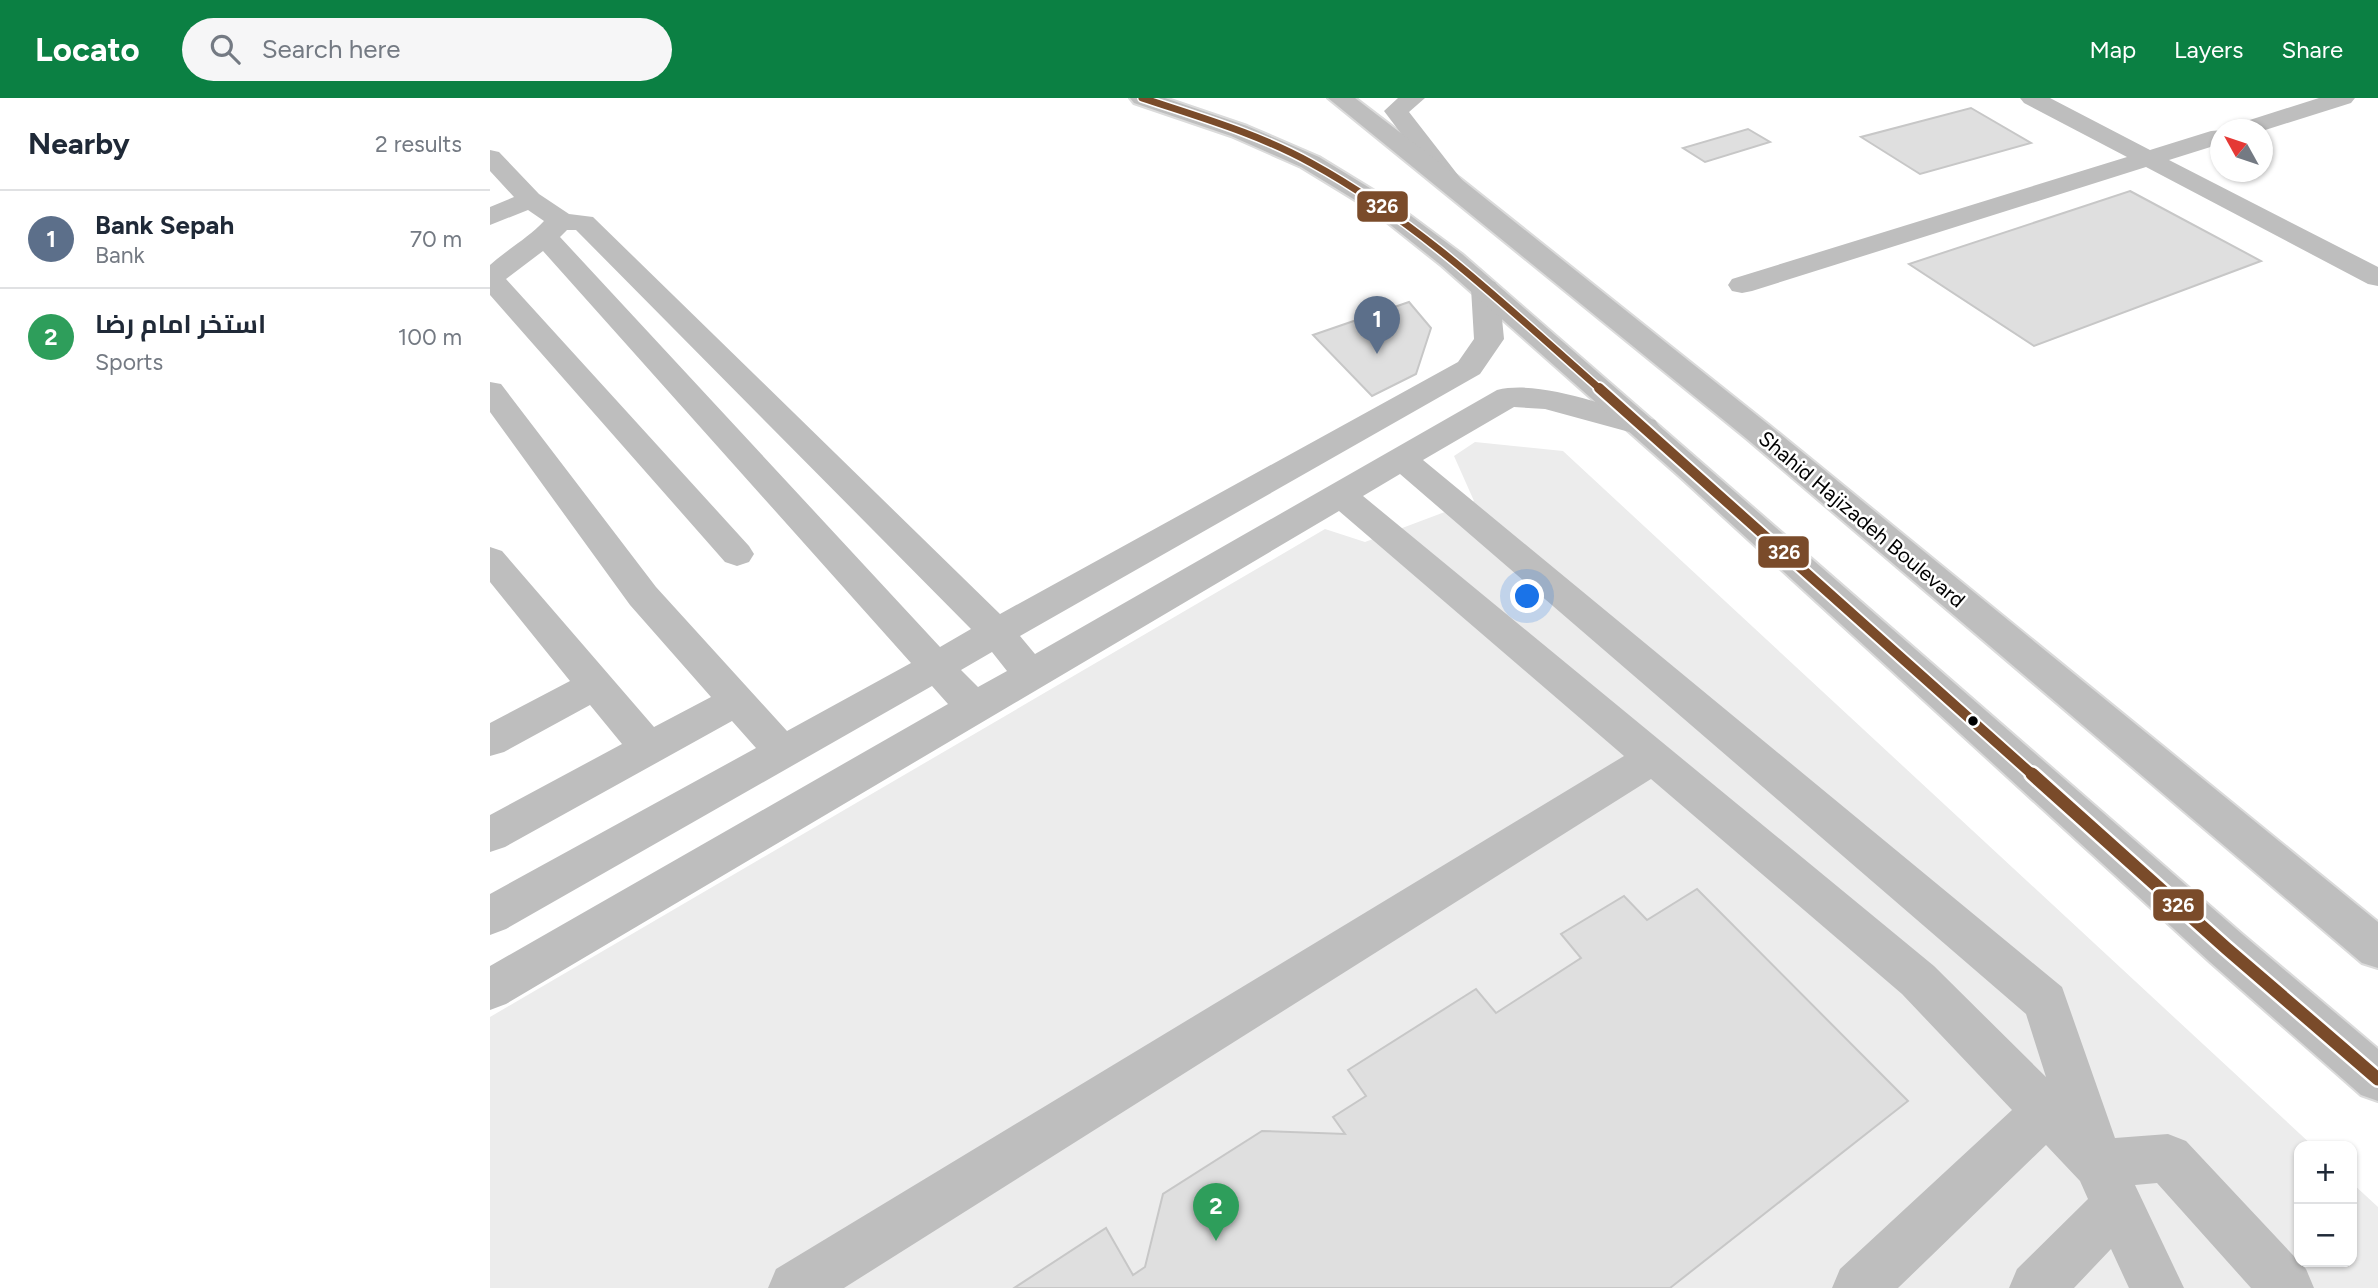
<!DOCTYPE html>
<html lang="en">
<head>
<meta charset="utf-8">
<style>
  :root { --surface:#fff; --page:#f6f6f7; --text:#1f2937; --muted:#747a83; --line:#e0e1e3; --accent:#0b8043 }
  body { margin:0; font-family:Figtree,Cairo,sans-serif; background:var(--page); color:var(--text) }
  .controls { position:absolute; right:21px; bottom:21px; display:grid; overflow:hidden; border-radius:14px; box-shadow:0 2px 5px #0004 }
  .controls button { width:63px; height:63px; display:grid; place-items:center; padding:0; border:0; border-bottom:2px solid var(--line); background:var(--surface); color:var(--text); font:35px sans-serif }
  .compass { position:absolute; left:1720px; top:21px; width:63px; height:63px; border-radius:50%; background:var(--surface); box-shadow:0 2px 5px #0004; rotate:310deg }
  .you { position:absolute; left:1038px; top:499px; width:24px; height:24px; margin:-18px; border:5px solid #fff; border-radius:50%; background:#1a73e8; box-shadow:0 0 0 10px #1a73e833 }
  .badge { display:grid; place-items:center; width:46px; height:46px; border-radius:50%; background:var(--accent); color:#fff; font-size:23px; font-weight:700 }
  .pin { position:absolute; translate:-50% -58px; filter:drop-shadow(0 2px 4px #0008) }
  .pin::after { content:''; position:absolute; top:37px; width:24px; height:21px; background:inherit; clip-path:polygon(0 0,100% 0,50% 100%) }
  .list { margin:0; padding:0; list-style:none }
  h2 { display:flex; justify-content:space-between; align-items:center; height:91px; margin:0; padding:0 28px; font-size:30px }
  h2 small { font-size:23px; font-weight:400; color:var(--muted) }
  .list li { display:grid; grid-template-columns:46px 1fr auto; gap:21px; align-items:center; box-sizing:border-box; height:98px; padding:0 28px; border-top:2px solid var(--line) }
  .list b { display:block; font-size:26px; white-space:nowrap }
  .list p { margin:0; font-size:23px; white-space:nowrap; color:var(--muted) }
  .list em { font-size:23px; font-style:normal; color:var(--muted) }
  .icon { flex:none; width:38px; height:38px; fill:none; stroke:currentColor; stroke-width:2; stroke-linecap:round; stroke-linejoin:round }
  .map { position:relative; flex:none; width:1888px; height:1190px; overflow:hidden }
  header { display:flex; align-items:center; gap:42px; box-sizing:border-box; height:98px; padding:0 35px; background:var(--accent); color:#fff }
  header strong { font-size:33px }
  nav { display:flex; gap:38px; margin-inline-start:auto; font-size:24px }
  .search { width:490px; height:63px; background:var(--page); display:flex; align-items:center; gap:18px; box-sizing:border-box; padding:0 24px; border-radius:38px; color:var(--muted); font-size:26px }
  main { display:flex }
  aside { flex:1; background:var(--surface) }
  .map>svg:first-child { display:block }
</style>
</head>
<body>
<header>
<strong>Locato</strong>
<div class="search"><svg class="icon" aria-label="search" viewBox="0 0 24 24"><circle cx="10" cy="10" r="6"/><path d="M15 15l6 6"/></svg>Search here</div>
<nav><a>Map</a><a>Layers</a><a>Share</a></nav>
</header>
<main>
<aside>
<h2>Nearby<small>2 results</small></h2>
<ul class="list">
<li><span class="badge" style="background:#5c6f8a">1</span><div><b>Bank Sepah</b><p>Bank</p></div><em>70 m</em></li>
<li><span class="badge" style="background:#2e9e5b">2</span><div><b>استخر امام رضا</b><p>Sports</p></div><em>100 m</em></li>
</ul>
</aside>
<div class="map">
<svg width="1888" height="1190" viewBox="0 0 1888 1190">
  <rect width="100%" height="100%" fill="#fff"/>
  <path fill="#ececec" d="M985,344L1073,353L1823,1048H1809V1164H1862V1085L1888,1109V1190H0V919L835,431L875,444L984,403L964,358Z"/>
  <path fill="#dfdfdf" stroke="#c7c7c7" stroke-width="2" d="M1481,10L1541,45L1430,76L1371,39Z
    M1258,31L1280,44L1215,64L1193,50Z
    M1640,93L1771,163L1544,248L1419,166Z
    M919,204L941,230L926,276L882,298L823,237Z
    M1207,791L1418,1003L1180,1190H524L616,1130L643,1177L655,1169L673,1096L772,1033L855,1036L843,1019L876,998L858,972L986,891L1006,915L1091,860L1071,836L1134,798L1157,822Z"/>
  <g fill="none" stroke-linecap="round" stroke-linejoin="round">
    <g stroke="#dbdbdb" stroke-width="4">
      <path id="major" d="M640,0H675L757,28L829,59L901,103L972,156L1752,836L1888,951V1003L1871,997L1720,864L1189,378L952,168L883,113L811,69L741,38L644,5Z
        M838,0H865L971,81L1279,327L1888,824V870L1872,865L1257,341Z"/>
    </g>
    <path fill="#bebebe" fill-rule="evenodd" d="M908,0H935L919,14L975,86L971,91L962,94L953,91L894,13Z
      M1530,0H1560L1660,52L1721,33L1733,32H1730V46L1679,62L1888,169V188L1878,186L1656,69L1262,193L1252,195L1242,193L1238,187L1242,181L1637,59L1534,5Z
      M1829,0H1865L1861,5L1772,33L1740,32L1744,27Z
      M0,52L9,54L49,96L79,116L103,119L510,516L968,264L984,241L981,190L985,184L995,182L1005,184L1009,190L1014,241L990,276L530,538L545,556L1007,292C1052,281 1121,310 1165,322L1170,329L1165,336L1154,338L1055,311L1024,309L933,362L1572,889L1625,1040L1678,1036L1696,1043L1816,1171L1824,1190H1761L1667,1085L1645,1087L1694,1190H1639L1621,1151L1584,1190H1519L1527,1171L1598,1101L1590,1083L1556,1047L1408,1190H1342L1350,1171L1522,1012L1412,896L1161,681L354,1190H278L286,1171L1134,658L849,413L16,906L0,912V868L458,606L442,588L16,831L0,837V796L266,650L242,623L15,749L0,754V717L132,646L100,607L14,654L0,658V625L80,583L0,484V449L12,453L164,629L221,599L140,507L0,314V284L11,286L166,489L297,633L421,565L53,153L16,181L259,448L264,456L259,464L247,468L235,464L0,197V167C18,151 38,140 54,123L38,112L0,127V109L24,99L0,73ZM77,132H86L481,531L450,549L70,139ZM910,376L1536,916L1556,979L1444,868L873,398ZM502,554L517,573L488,589L471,572Z"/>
    <use href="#major" fill="#bebebe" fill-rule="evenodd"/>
    <g stroke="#fff" stroke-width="10">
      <path id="bus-1-far2" d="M652,0C709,19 769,36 821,65C929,124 1019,211 1111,292"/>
    </g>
    <g stroke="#fff" stroke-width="14">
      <path id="bus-1-far1" d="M1109,290L1544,678"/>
    </g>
    <g stroke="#fff" stroke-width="18">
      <path id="bus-1" d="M1542,676L1736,850L1888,981"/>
    </g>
    <use href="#bus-1-far2" stroke="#7a4b2a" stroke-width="7"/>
    <use href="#bus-1-far1" stroke="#7a4b2a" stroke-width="10"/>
    <use href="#bus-1" stroke="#7a4b2a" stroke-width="13"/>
  </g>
  <circle fill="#000" stroke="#fff" stroke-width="2.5" cx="1483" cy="623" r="6"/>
  <g text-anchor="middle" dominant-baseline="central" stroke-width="5" stroke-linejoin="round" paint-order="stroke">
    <g font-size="21" fill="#000" stroke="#fff">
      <text transform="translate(1372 421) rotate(40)">Shahid Hajizadeh Boulevard</text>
    </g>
  </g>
  <g stroke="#fff" stroke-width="2.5">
    <rect x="866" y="92" width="53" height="33" rx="7" fill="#7a4b2a"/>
    <rect x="1267" y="437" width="53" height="34" rx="7" fill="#7a4b2a"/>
    <rect x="1662" y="790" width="53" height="34" rx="7" fill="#7a4b2a"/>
  </g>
  <g font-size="19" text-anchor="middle" font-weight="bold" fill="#fff">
    <text x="892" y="115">326</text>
    <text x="1294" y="461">326</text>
    <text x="1688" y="814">326</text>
  </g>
</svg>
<div class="controls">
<button>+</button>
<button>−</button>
</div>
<svg class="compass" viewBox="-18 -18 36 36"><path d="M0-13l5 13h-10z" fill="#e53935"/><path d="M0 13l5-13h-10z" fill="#747a83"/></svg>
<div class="you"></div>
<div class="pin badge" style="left:887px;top:256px;background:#5c6f8a">1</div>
<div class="pin badge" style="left:726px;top:1143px;background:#2e9e5b">2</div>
</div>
</main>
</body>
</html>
